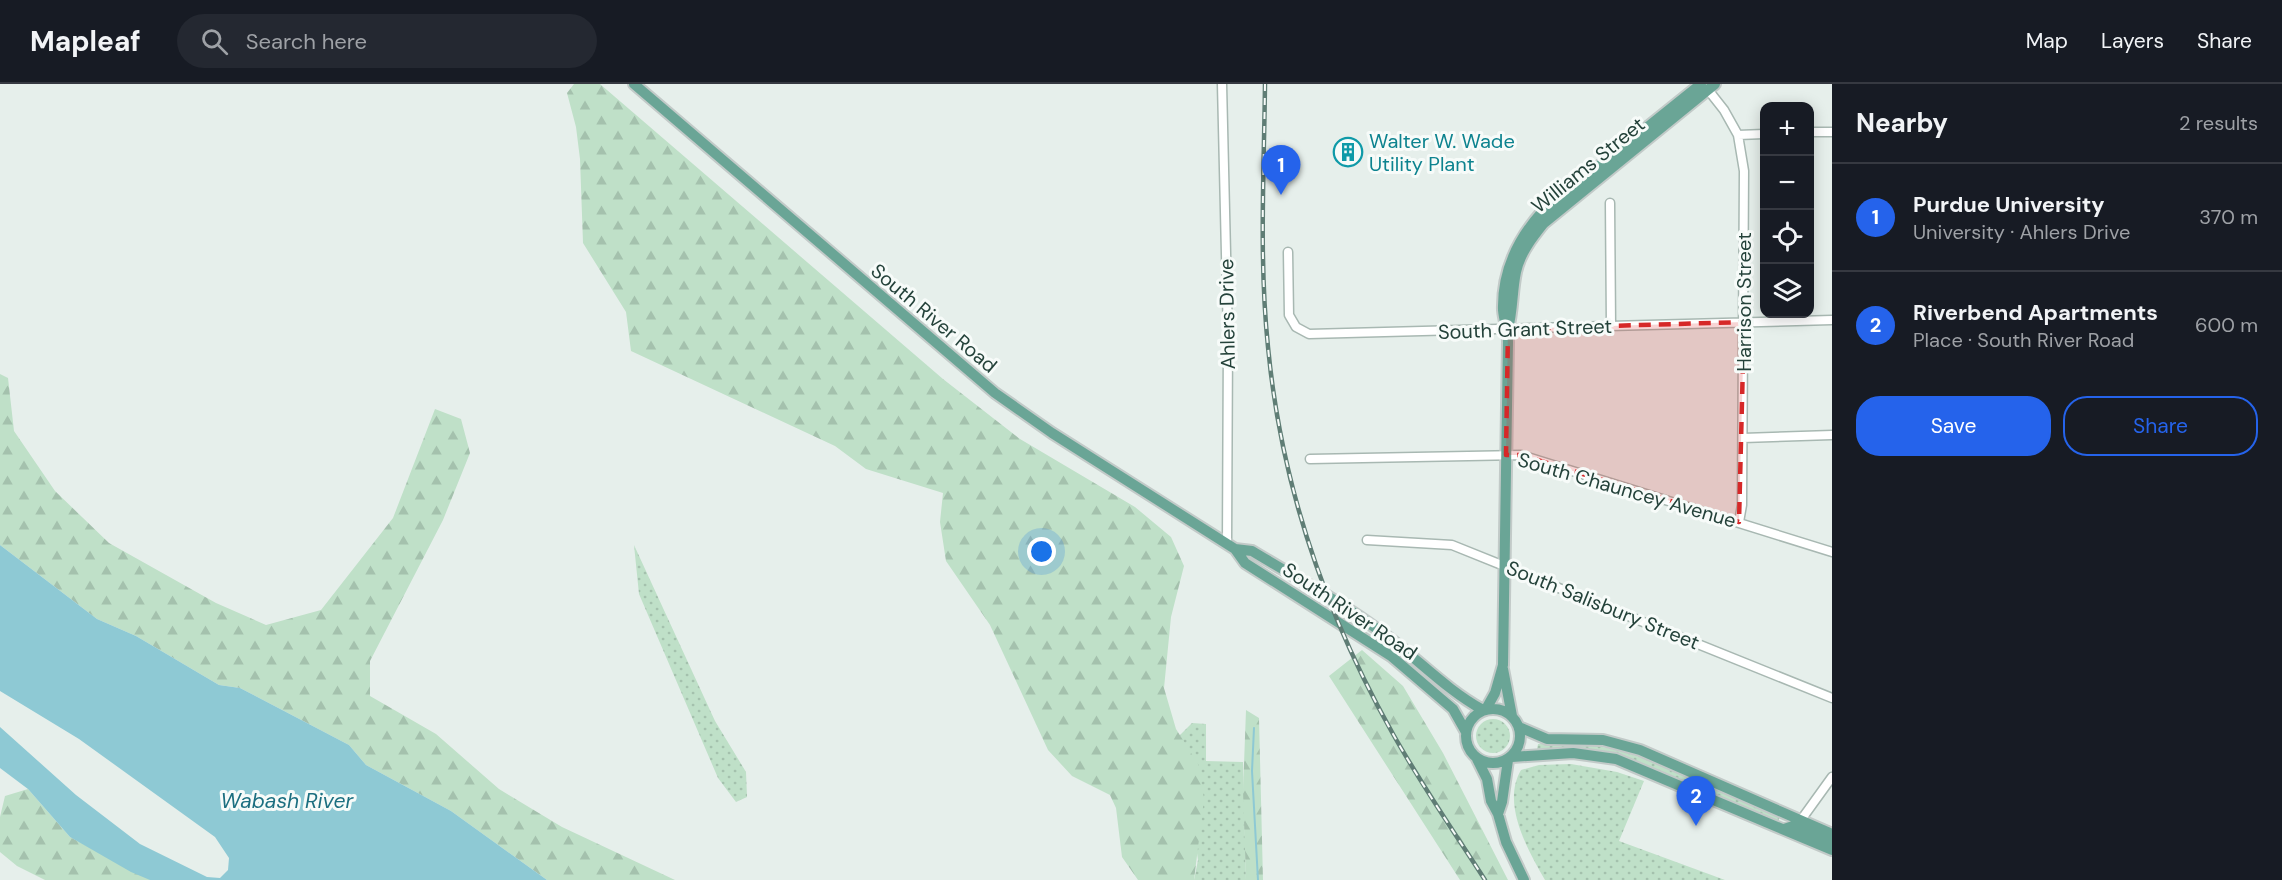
<!DOCTYPE html>
<html lang="en">
<head>
<meta charset="utf-8">
<style>
  :root { --surface:#171b24; --page:#242831; --text:#f1f3f6; --muted:#9ea1a6; --line:#363941; --accent:#2563eb }
  body { margin:0; font-family:"DM Sans",sans-serif; background:var(--page); color:var(--text) }
  .controls { position:absolute; right:18px; top:18px; display:grid; overflow:hidden; border-radius:12px; box-shadow:0 3px 15px #0003 }
  .controls button { width:54px; height:54px; display:grid; place-items:center; padding:0; border:0; border-bottom:2px solid var(--line); background:var(--surface); color:var(--text); font:30px sans-serif }
  .you { position:absolute; left:1042px; top:468px; width:21px; height:21px; margin:-15px; border:4px solid #fff; border-radius:50%; background:#1a73e8; box-shadow:0 0 0 9px #1a73e833 }
  .badge { display:grid; place-items:center; width:39px; height:39px; border-radius:50%; background:var(--accent); color:#fff; font-size:20px; font-weight:700 }
  .pin { position:absolute; translate:-50% -50px; filter:drop-shadow(0 2px 3px #0008) }
  .pin::after { content:''; position:absolute; top:32px; width:21px; height:18px; background:inherit; clip-path:polygon(0 0,100% 0,50% 100%) }
  .list { margin:0; padding:0; list-style:none }
  h2 { display:flex; justify-content:space-between; align-items:center; height:78px; margin:0; padding:0 24px; font-size:26px }
  h2 small { font-size:20px; font-weight:400; color:var(--muted) }
  .list li { display:grid; grid-template-columns:39px 1fr auto; gap:18px; align-items:center; box-sizing:border-box; height:108px; padding:0 24px; border-top:2px solid var(--line) }
  .list b { display:block; font-size:22px; white-space:nowrap }
  .list p { margin:0; font-size:20px; white-space:nowrap; color:var(--muted) }
  .list em { font-size:20px; font-style:normal; color:var(--muted) }
  .actions { display:flex; gap:12px; padding:18px 24px }
  .actions a { flex:1; padding:14px 0; border:2px solid var(--accent); border-radius:24px; text-align:center; font-size:21px; color:var(--accent) }
  .actions .main { background:var(--accent); color:#fff }
  .icon { flex:none; width:33px; height:33px; fill:none; stroke:currentColor; stroke-width:2; stroke-linecap:round; stroke-linejoin:round }
  .map { position:relative; flex:none; width:1832px; height:796px; overflow:hidden }
  header { display:flex; align-items:center; gap:36px; box-sizing:border-box; height:84px; padding:0 30px; background:var(--surface); border-bottom:2px solid var(--line) }
  header strong { font-size:28px }
  nav { display:flex; gap:33px; margin-inline-start:auto; font-size:21px }
  .search { width:420px; height:54px; background:var(--page); display:flex; align-items:center; gap:15px; box-sizing:border-box; padding:0 21px; border-radius:33px; color:var(--muted); font-size:22px }
  main { display:flex }
  aside { flex:1; background:var(--surface) }
  .map>svg:first-child { display:block }
</style>
</head>
<body>
<header>
<strong>Mapleaf</strong>
<div class="search"><svg class="icon" aria-label="search" viewBox="0 0 24 24"><circle cx="10" cy="10" r="6"/><path d="M15 15l6 6"/></svg>Search here</div>
<nav><a>Map</a><a>Layers</a><a>Share</a></nav>
</header>
<main>
<div class="map">
<svg width="1832" height="796" viewBox="0 0 1832 796">
  <defs>
    <pattern id="grass-dots" width="8" height="8" patternUnits="userSpaceOnUse" patternTransform="scale(1.5)"><rect width="8" height="8" fill="#bfe0c8"/><path d="M2 2h.1M6 6h.1" fill="none" stroke="#a4c1ad" stroke-width="1.8" stroke-linecap="round"/></pattern>
    <pattern id="forest-firs" width="22" height="20" patternUnits="userSpaceOnUse" patternTransform="scale(1.5)"><rect width="22" height="20" fill="#bfe0c8"/><path d="M5 1l3.5 6h-7zM16 11l3.5 6h-7z" fill="#a4c1ad"/></pattern>
  </defs>
  <rect width="100%" height="100%" fill="#e6efeb"/>
  <path fill="url(#grass-dots)" d="M634,461L715,637L746,688L747,713L736,718L718,694L639,510Z
    M1476 652a17 17 0 1 1 34 0a17 17 0 1 1-34 0Z
    M1192,639L1206,640V677L1243,678L1246,796H1194L1198,776L1180,651Z
    M1579,659C1650,668 1715,705 1780,733L1778,737L1623,672L1574,664L1537,665L1538,660Z
    M1571,680L1617,688L1644,697L1619,757L1725,796H1545C1528,766 1501,720 1521,686L1539,681Z"/>
  <path fill="url(#forest-firs)" d="M574,0H600L943,295L1020,355L1135,423L1171,453L1184,482L1171,533L1164,604L1176,645L1198,680L1204,715L1194,796H1138L1122,773L1116,724L1110,711L1072,692L1048,666L990,541L946,477L940,438L943,409L866,385L835,362L631,267L626,228L583,159L580,75L576,43L567,9Z
    M0,290L8,294L14,347L55,407L109,459L216,519L266,541L321,526L393,434L435,325L461,335L470,369L443,436L370,577V612L436,650L499,705L562,743L675,796H547L451,727L366,681L349,661L240,604L219,601L136,552L97,535L0,461Z
    M1362,566L1403,602L1443,669L1508,796H1460L1329,592Z
    M1246,626L1259,634L1263,796H1246L1243,707Z
    M28,705L70,753L151,796H45L17,782L0,768V733L5,712Z"/>
  <path fill="#8ec9d4" d="M0,461L97,535L136,552L219,601L240,604L349,661L366,681L451,727L547,796H150L131,788L70,753L28,705L0,684V643L76,711L140,760L207,793L220,794L228,786L229,774L215,753L79,655L0,607Z"/>
  <g fill="none" stroke-linecap="round" stroke-linejoin="round">
    <path stroke="#8ec9d4" stroke-width="2" d="M1254,644L1252,687L1258,796"/>
    <g stroke="#a8b8b2" stroke-width="11">
      <path id="minor" d="M1222,0L1228,254L1227,460
        M1709,7L1724,26L1738,51L1744,87L1742,421L1739,438
        M1810,48H1832
        M1738,51L1764,50
        M1610,119L1611,242
        M1288,168L1289,231L1296,243L1309,250L1832,236
        M1743,354L1832,351
        M1310,375L1521,371L1832,468
        M1367,456L1452,461L1832,614
        M1801,736L1832,693"/>
    </g>
    <g stroke="#c2cac8" stroke-width="14">
      <path id="major" d="M634,0L995,309L1052,349L1235,465L1245,479L1391,572L1453,625L1466,648
        M1508,245C1513,226 1512,207 1516,188C1520,169 1532,154 1544,139L1715,0
        M1235,465L1252,467C1295,493 1341,518 1381,548C1416,573 1445,605 1483,626
        M1503,585L1512,632
        M1466 652a27 27 0 1 1 54 0a27 27 0 1 1-54 0Z
        M1486,625L1495,609L1503,581L1508,258C1508,247 1504,237 1503,226C1502,187 1517,156 1542,128L1701,0
        M1519,643L1547,655L1603,656L1640,666L1832,750
        M1512,673L1573,669L1616,675L1832,766
        M1477,675L1487,695L1491,717L1498,730L1506,758L1524,796
        M1498,730L1502,718L1508,676
        M1784,745L1793,742L1832,758"/>
    </g>
    <use href="#minor" stroke="#fff" stroke-width="8"/>
    <use href="#major" stroke="#6aa596" stroke-width="10"/>
    <g stroke="#5f7d75" stroke-width="4.5">
      <path id="rail" d="M1265,0C1264,88 1259,176 1268,263C1281,400 1326,531 1393,650C1421,700 1454,748 1485,796"/>
    </g>
    <use href="#rail" stroke="#f7fbf9" stroke-width="2" stroke-dasharray="7" stroke-linecap="butt"/>
  </g>
  <path fill="#d62828" fill-opacity="0.2" stroke="#d62828" stroke-width="4.5" stroke-dasharray="12 8" stroke-linejoin="round" d="M1744,238L1739,438L1521,371H1506L1508,245Z"/>
  <defs>
    <g id="building-ring" transform="scale(1.5)"><circle r="9.5" fill="#f7fbf9" stroke="#0f9aa8" stroke-width="1.5"/><path d="M-4-6H4V6H1V3H-1V6H-4ZM-2.5-4.3h1.7v1.8h-1.7ZM.8-4.3h1.7v1.8H.8ZM-2.5-1h1.7V.8h-1.7ZM.8-1h1.7V.8H.8Z" fill="#0f9aa8"/></g>
  </defs>
  <g fill-rule="evenodd">
    <use href="#building-ring" x="1348" y="68"/>
  </g>
  <g text-anchor="middle" dominant-baseline="central" stroke-width="6" stroke-linejoin="round" paint-order="stroke">
    <g font-size="20" fill="#0d838f" stroke="#f7fbf9" text-anchor="start">
      <text x="1369" y="57">Walter W. Wade<tspan x="1369" dy="23">Utility Plant</tspan></text>
    </g>
    <g font-size="20" fill="#24423a" stroke="#f7fbf9">
      <text transform="translate(1588 81) rotate(-39)">Williams Street</text>
      <text transform="translate(1744 218) rotate(-90)">Harrison Street</text>
      <text transform="translate(1227 230) rotate(-91)">Ahlers Drive</text>
      <text transform="translate(934 234) rotate(40)">South River Road</text>
      <text transform="translate(1525 245) rotate(-2)">South Grant Street</text>
      <text transform="translate(1627 406) rotate(16)">South Chauncey Avenue</text>
      <text transform="translate(1603 521) rotate(22)">South Salisbury Street</text>
      <text transform="translate(1350 527) rotate(34)">South River Road</text>
    </g>
    <g font-size="21" font-style="italic" fill="#1c6f80" stroke="#f7fbf9">
      <text x="287" y="717">Wabash River</text>
    </g>
  </g>
</svg>
<div class="controls">
<button>+</button>
<button>−</button>
<button><svg class="icon" aria-label="locate" viewBox="0 0 24 24"><circle cx="12" cy="12" r="6"/><path d="M12 2v4M12 18v4M2 12h4M18 12h4"/></svg></button>
<button><svg class="icon" aria-label="layers" viewBox="0 0 24 24"><path d="M12 4l9 5-9 5-9-5zM3 14l9 5 9-5"/></svg></button>
</div>
<div class="you"></div>
<div class="pin badge" style="left:1281px;top:111px">1</div>
<div class="pin badge" style="left:1696px;top:742px">2</div>
</div>
<aside>
<h2>Nearby<small>2 results</small></h2>
<ul class="list">
<li><span class="badge">1</span><div><b>Purdue University</b><p>University · Ahlers Drive</p></div><em>370 m</em></li>
<li><span class="badge">2</span><div><b>Riverbend Apartments</b><p>Place · South River Road</p></div><em>600 m</em></li>
</ul>
<div class="actions"><a class="main">Save</a><a>Share</a></div>
</aside>
</main>
</body>
</html>
